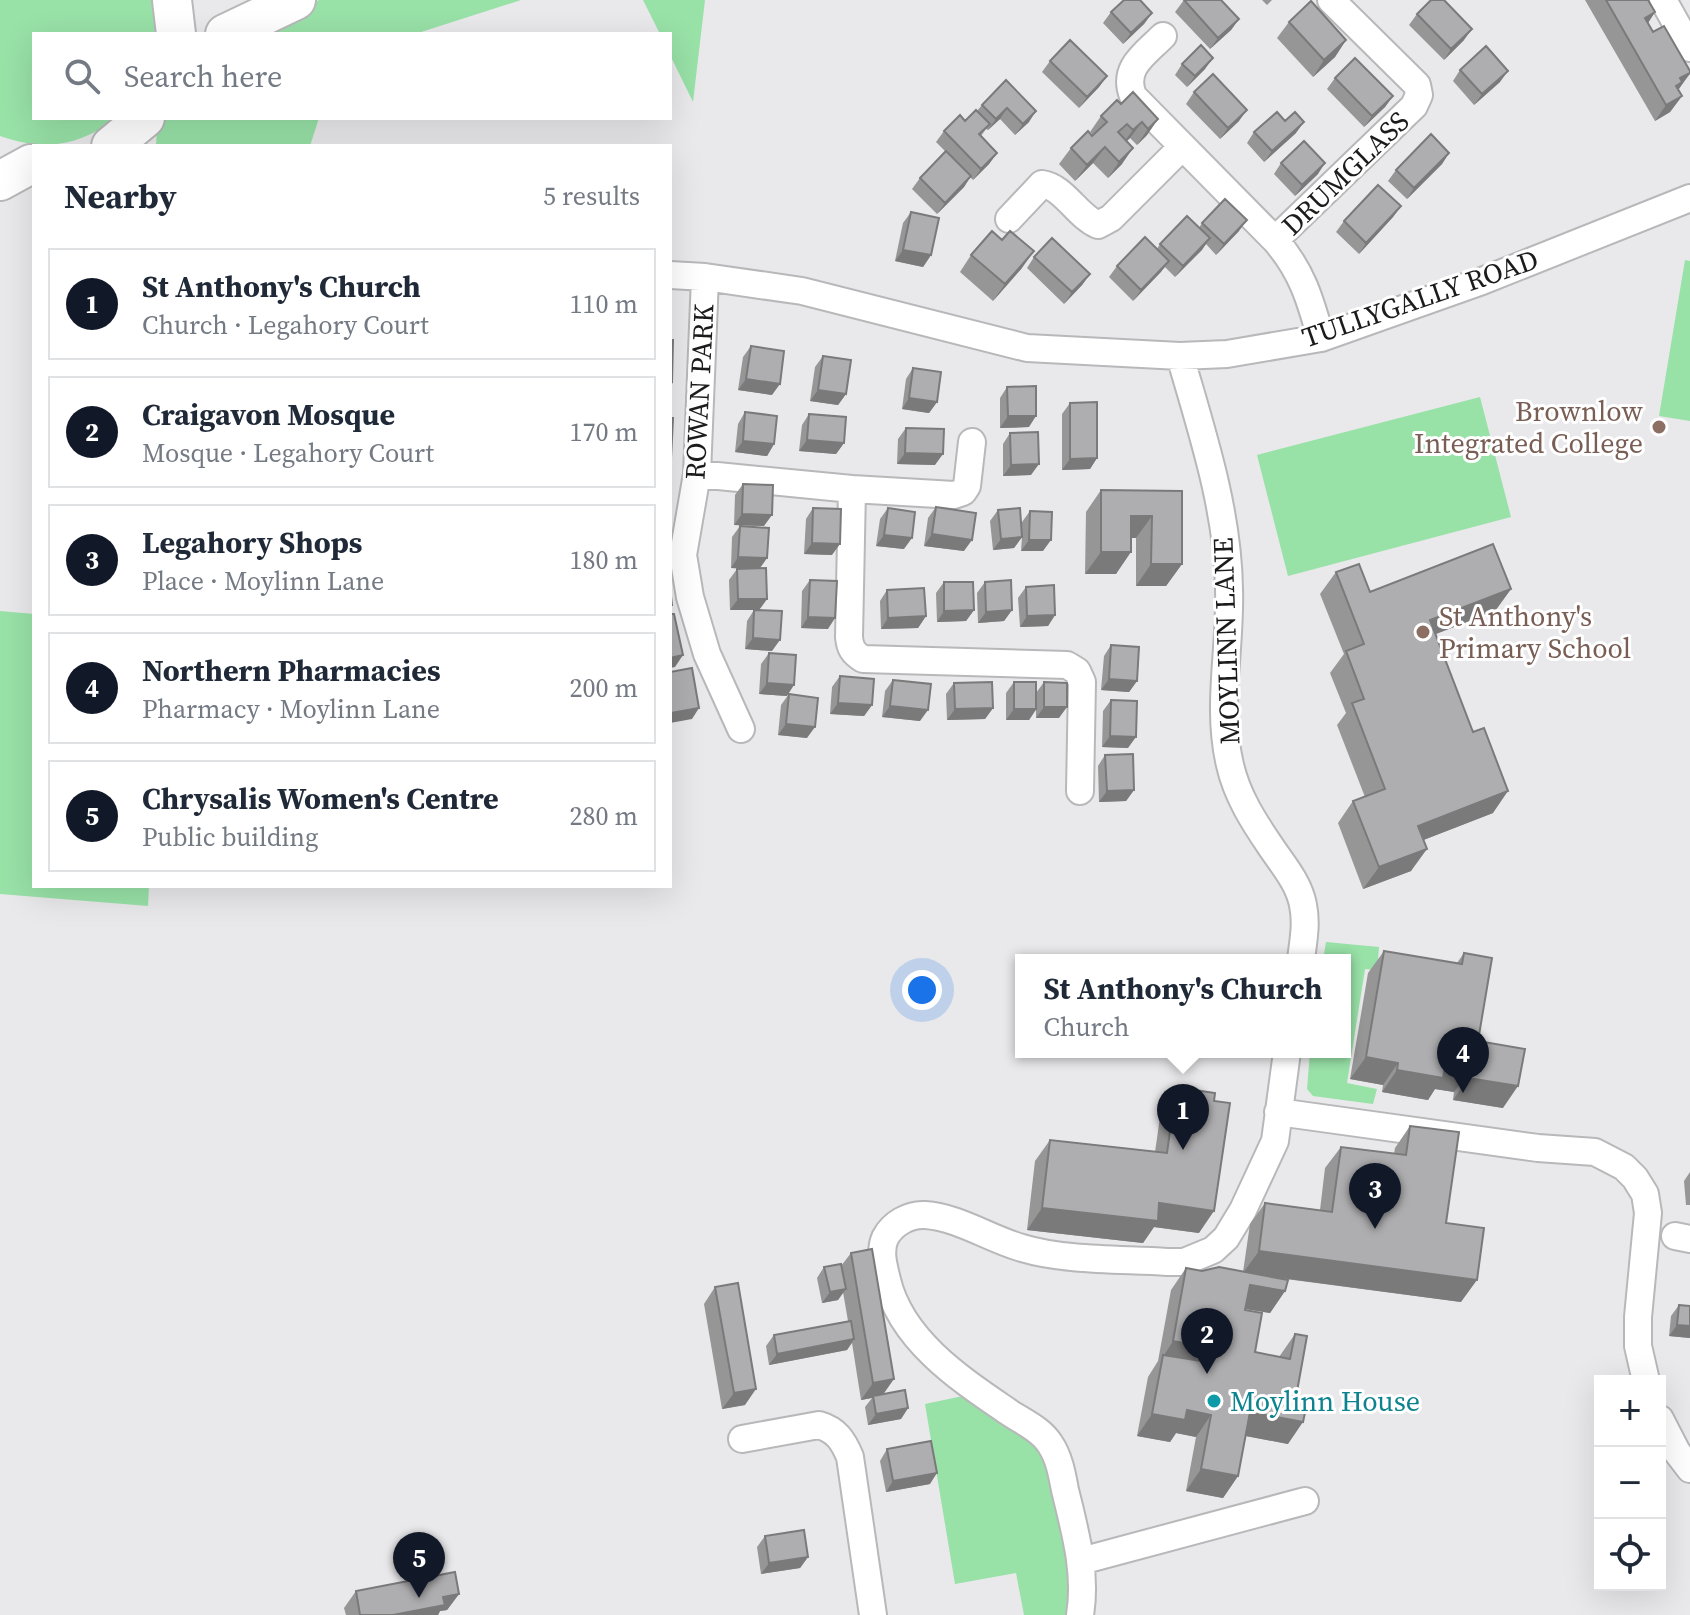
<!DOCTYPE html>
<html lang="en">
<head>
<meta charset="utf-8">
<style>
  :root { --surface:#fff; --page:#f6f6f7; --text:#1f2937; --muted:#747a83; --line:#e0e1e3; --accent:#111827 }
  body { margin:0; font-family:"Source Serif 4",serif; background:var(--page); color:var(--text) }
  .controls { position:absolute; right:24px; bottom:24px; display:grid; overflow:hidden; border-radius:0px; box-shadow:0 8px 32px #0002 }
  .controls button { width:72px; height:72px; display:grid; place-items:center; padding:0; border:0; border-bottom:2px solid var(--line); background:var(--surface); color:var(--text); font:40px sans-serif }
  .you { position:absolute; left:922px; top:990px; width:28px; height:28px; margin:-20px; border:6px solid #fff; border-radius:50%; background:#1a73e8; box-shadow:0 0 0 12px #1a73e833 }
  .badge { display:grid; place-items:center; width:52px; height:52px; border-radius:50%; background:var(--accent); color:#fff; font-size:26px; font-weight:700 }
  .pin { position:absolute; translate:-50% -66px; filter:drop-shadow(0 2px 4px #0008) }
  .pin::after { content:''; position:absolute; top:42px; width:28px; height:24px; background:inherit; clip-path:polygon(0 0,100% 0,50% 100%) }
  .popup { position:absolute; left:1015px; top:954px; width:336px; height:104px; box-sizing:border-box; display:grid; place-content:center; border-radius:0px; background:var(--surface); filter:drop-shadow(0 2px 6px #0005); font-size:26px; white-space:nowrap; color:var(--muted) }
  .popup b { font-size:30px; color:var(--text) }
  .popup::after { content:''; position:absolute; left:50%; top:100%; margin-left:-16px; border:16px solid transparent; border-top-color:var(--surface) }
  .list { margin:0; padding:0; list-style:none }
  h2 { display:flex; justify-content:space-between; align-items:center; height:104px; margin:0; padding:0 32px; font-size:34px }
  h2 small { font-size:26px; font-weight:400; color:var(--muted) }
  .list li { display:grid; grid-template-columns:52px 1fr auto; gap:24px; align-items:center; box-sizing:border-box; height:112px; margin:0 16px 16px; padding:0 16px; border:2px solid var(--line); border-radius:0px }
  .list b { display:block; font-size:30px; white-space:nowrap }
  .list p { margin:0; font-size:26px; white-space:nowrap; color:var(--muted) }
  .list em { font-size:26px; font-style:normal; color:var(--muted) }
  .icon { flex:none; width:44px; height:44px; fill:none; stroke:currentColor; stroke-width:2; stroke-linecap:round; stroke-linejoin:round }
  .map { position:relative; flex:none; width:1690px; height:1615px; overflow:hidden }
  .search { position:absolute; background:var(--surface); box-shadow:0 8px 32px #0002; left:32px; top:32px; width:640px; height:88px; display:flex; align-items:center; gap:20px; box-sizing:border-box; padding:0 28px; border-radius:0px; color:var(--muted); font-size:30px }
  .panel { position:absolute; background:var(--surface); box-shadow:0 8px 32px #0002; left:32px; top:144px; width:640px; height:744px; border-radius:0px }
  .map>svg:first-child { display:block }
</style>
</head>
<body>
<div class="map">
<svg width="1690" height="1615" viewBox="0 0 1690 1615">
  <rect width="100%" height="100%" fill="#e9e9eb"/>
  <path fill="#98e1a7" d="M0,0H155L158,34H34V118H117C79,146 45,152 0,136Z
    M319,0H521L415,34H248Z
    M643,0H705L693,102L670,55V34H660Z
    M161,118H319L310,146H156L157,127Z
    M1685,260L1690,261V421L1659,416Z
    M1480,397L1511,517L1288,576L1257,455Z
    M0,611L34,614V886H149L148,906L0,894Z
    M1326,942L1379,947L1377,970L1365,969L1347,1083L1377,1089L1373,1104L1313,1096L1307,1089L1310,1052H1345V960H1323Z
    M963,1396L1041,1448C1060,1502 1070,1558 1067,1615H1024L1016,1573L955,1584L925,1404Z"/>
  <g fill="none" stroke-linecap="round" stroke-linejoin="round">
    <g stroke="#b8b8ba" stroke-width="30">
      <path id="minor" d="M1663,0L1690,48
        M1163,36C1144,55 1122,68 1133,96L1275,240C1302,271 1310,299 1321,338
        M1009,219L1042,184C1064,187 1077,216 1098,225L1111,218L1182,147
        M1275,240L1414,106L1419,95L1417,85L1331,0
        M670,275L705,277L802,291L1027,348L1180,356L1227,354L1321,338L1482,281L1690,198
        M705,277L697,474L683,555L690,597L707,654L741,729
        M1180,356C1202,432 1228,510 1229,589C1231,648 1216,707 1230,765C1237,796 1254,822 1271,847C1283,865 1299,883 1303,905C1307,924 1303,942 1301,960
        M697,474L852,489L954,495L963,492L967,486L972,442
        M852,489L849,637C850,648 853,653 863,659L1067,665L1077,671L1082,682L1080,791
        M1278,1112L1538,1148L1595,1152L1624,1167L1635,1178L1645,1194L1648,1213L1638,1317V1346L1646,1381
        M1675,1236L1690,1239
        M1660,1419L1677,1452L1690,1469
        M742,1439L819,1425C836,1430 843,1440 850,1457L873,1615
        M1081,1561L1305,1501
        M1080,1615C1087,1573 1075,1531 1065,1490C1062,1474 1059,1457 1050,1444C1041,1429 1021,1421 1007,1411C960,1379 901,1340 887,1280C884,1267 879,1252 885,1238C892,1224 909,1214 925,1215C958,1217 990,1239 1022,1248C1065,1261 1121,1259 1167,1262H1184L1213,1250L1226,1238L1243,1210L1275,1141L1287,1052"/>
    </g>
    <g stroke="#b8b8ba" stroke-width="42">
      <path id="highway" d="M172,0L176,34
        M225,34L296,0
        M111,146L145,118
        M0,181L31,164"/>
    </g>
    <use href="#minor" stroke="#fff" stroke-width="26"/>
    <use href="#highway" stroke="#fff" stroke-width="38"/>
  </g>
  <path fill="#969697" d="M1184,0L1239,19L1231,30L1210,49L1175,12Z
    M1262,0H1272L1267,5Z
    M1585,0H1648L1655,12L1648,23L1653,32L1690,71V74L1678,89L1682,96L1670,112L1655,121Z
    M1111,12L1152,13L1144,24L1123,44L1103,23Z
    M1417,14L1464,40L1444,60L1409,25Z
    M1289,22L1346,40L1335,57L1313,77L1277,38Z
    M1050,61L1107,76L1099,87L1079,108L1042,72Z
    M1182,64L1205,69L1187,87L1175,75Z
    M1460,70L1500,82L1474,105L1453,81Z
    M1335,78L1393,96L1385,107L1364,127L1327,89Z
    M1006,80L1029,122L1015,135L1000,119L988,130L986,129L981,136L997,153L989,164L973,180L970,177L964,187L937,214L912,189L920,178L945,151L936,142L944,131L965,121L977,111L982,105Z
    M1194,92L1239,121L1220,139L1186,104Z
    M1121,104L1158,119L1147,135L1137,145L1130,138L1127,141L1122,164L1108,178L1093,163L1075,181L1059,164L1071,148L1093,135L1090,132L1101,116Z
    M1254,132L1296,133L1264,162L1247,143Z
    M1449,153L1442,164L1407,199L1388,181L1396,170Z
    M1281,163L1318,174L1295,196L1274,174Z
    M1401,206L1393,217L1359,254L1336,232L1344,221Z
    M911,212L931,255L923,267L895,261L903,223Z
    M1202,223L1239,231L1216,255L1206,244L1175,277L1165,267L1133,301L1109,277L1117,266L1157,249L1160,244L1199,228Z
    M971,255L1022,268L993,301L960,272Z
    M1034,257L1090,274L1082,285L1064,304L1027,268Z
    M751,346L772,395L738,390L743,357Z
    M823,356L846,394L838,405L810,401L815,367Z
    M913,368L937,402L929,413L902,409L906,379Z
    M1007,387L1029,427L1000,428V398Z
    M1070,403L1097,458L1090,469L1062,470V414Z
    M745,412L774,444L767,456L735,452L738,424Z
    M809,414L844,443L836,454L799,451L802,425Z
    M906,428L935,465L897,464L898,439Z
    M1010,433L1031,475L1003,476V444Z
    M743,484L764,526L734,525L735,495Z
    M1101,490L1182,491V564L1166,586H1136V538H1131L1116,574H1085L1086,512Z
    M936,507L964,551L924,546L928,518Z
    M813,508L832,555L804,554L806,519Z
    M888,508L904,549L876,546L880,519Z
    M998,510L1022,532V522L1030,511L1043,551H1021L1022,537L1014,548L993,550L990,521Z
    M740,526L767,558L760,568L767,599L759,610L772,651L745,649L747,621L754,610H730L729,580L737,569H747L731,568L732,537Z
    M1336,572L1370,592L1511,589L1495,611L1436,634L1493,813L1423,840L1411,871L1363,889L1338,823L1353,801L1365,797L1337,725L1346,713L1330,673L1344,654L1320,594Z
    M810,580L828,629L801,628L802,591Z
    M944,582L974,610L966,621L937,622L936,593Z
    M985,582L1012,610L1004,621L978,623L977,593Z
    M1026,587L1055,615L1048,626L1020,627L1018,598Z
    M887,590L926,616L918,628L881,629L880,601Z
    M1111,645L1137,681L1129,692L1101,690L1104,656Z
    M769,653L787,696L759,694L761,664Z
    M840,676L872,705L864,716L830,714L832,687Z
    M893,680L920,721L882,717L885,691Z
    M1014,682L1036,693L1044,682L1059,718H1036V710L1029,720H1006V693Z
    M954,683L993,708L985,719L947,720L946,694Z
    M789,694L807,738L778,735L781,705Z
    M1111,700L1128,748L1102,747L1103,711Z
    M1105,755L1134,790L1126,801L1099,802L1098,766Z
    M1384,951L1457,963L1464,953L1478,1041L1503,1108L1453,1100L1454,1092L1435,1089L1428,1100L1382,1092L1383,1085L1350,1079L1368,973Z
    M1188,1089L1199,1233L1154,1227L1143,1243L1027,1230L1035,1161L1050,1140L1155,1152L1160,1117L1175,1095L1183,1096Z
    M1410,1126L1446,1223L1461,1302L1278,1278L1285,1291L1270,1313L1245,1309L1255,1352L1279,1357L1295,1334L1288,1444L1246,1436L1238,1476L1223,1498L1186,1491L1196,1437L1176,1433L1170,1442L1137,1436L1148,1377L1158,1361L1171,1290L1186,1268L1202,1271L1243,1272L1250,1224L1265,1203L1320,1210L1325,1168L1341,1147L1394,1154L1395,1148Z
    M1690,1172V1205H1686L1684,1181Z
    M851,1253L883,1394L908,1408L901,1419L868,1425L865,1407L872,1398L861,1400L852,1343L847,1350L769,1365L766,1346L774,1335L848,1321L843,1292L838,1300L822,1303L817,1278L824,1267L841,1266Z
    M715,1287L745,1405L722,1409L704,1304Z
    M1679,1305L1690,1338L1669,1336L1671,1316Z
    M887,1449L930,1484L886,1492L880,1461Z
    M765,1536L808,1557L800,1568L761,1574L757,1547Z
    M356,1591L459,1594L447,1610L440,1611L438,1615H346L344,1608Z"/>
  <path fill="#7a7a7b" d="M1655,12L1644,29L1645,18Z
    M1152,13L1144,24L1123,44L1131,33Z
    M1239,19L1231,30L1210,49L1218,38Z
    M1472,29L1464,40L1444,60L1451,49Z
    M1346,40L1335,57L1313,77L1324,60Z
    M1213,58L1205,69L1187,87L1195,76Z
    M1508,71L1500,82L1474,105L1482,94Z
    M1690,73L1679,89L1671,99L1680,78Z
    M1107,76L1099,87L1079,108L1087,97Z
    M1393,96L1385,107L1364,127L1372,116Z
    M1682,96L1670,112L1655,121L1666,105Z
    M1007,108L1000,119L988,130L996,119Z
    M1247,110L1239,121L1220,139L1228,128Z
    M1036,111L1029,122L1015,135L1023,124Z
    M1158,119L1147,135L1137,145L1148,129Z
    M1142,122L1130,138L1121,146L1133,130Z
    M1304,122L1296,133L1264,162L1272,151Z
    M1105,147L1093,163L1075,181L1087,165Z
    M1133,148L1122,164L1108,178L1119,162Z
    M997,153L989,164L973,180L981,169Z
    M1449,153L1442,164L1407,199L1414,188Z
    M1325,163L1318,174L1295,196L1302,185Z
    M971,176L964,187L937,214L945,203Z
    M1401,206L1393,217L1359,254L1366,243Z
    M1247,220L1239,231L1216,255L1224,244Z
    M1210,238L1202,250L1175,277L1183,266Z
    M903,250L931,255L923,267L895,261Z
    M1034,251L1022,268L993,301L1005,284Z
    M1169,261L1161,272L1133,301L1141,290Z
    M1090,274L1082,285L1064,304L1072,292Z
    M746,379L780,384L772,395L738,390Z
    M818,390L846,394L838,405L810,401Z
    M909,398L937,402L929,413L902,409Z
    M1008,416H1036L1029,427L1000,428Z
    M807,440L844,443L836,454L799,451Z
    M743,441L774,444L767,456L735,452Z
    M905,453L943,454L935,465L897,464Z
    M1097,458L1090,469L1062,470L1070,459Z
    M1039,464L1031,475L1003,476L1011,465Z
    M742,514L772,515L764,526L734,525Z
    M1131,516H1152L1136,538H1116Z
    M932,534L972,540L964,551L924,546Z
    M884,535L912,538L904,549L876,546Z
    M1022,537L1014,548L993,550L1001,539Z
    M1029,540H1051L1043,551H1021Z
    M812,543L840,544L832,555L804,554Z
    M1101,552H1131L1116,574H1085Z
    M738,557L767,558L759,569L731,568Z
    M1151,564H1182L1166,586H1136Z
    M1511,589L1495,611L1415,642L1430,620Z
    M738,599H767L759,610H730Z
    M974,610L966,621L937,622L944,611Z
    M1012,610L1004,621L978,623L986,612Z
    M1055,615L1048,626L1020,627L1027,616Z
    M926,616L918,628L881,629L888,618Z
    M808,617L835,618L828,629L801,628Z
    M753,638L780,640L772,651L745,649Z
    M683,655L675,667L670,668V658Z
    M1109,679L1137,681L1129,692L1101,690Z
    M767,683L794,685L787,696L759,694Z
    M838,703L872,705L864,716L830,714Z
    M890,706L928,710L920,721L882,717Z
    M1044,707H1067L1059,718H1036Z
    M699,708L692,719L670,723V715L671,713Z
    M993,708L985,719L947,720L955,709Z
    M1014,709H1036L1029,720H1006Z
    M786,724L815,727L807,738L778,735Z
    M1110,736L1136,737L1128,748L1102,747Z
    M1134,790L1126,801L1099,802L1107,791Z
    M1508,791L1493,813L1403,848L1418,826Z
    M1427,849L1411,871L1363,889L1379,867Z
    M1366,1057L1398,1063L1383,1085L1350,1079Z
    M1445,1067L1470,1071L1454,1092L1435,1089L1428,1100L1382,1092L1397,1070Z
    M1468,1078L1518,1086L1503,1108L1453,1100Z
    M1159,1203L1214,1211L1199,1233L1154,1227L1143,1243L1027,1230L1042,1208Z
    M1259,1251L1477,1280L1461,1302L1243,1273Z
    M1250,1285L1285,1291L1270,1313L1234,1307Z
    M846,1289L838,1300L822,1303L830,1292Z
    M1677,1325L1690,1326V1338L1669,1336Z
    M854,1339L847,1350L769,1365L777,1354Z
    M1173,1341L1205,1347L1189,1368L1163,1357Z
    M894,1379L882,1396L861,1400L873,1383Z
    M756,1389L745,1405L722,1409L734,1393Z
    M908,1408L901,1419L868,1425L876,1414Z
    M1187,1410L1211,1415L1196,1437L1176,1433L1170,1442L1137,1436L1152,1414Z
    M1250,1412L1303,1422L1288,1444L1235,1434Z
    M1201,1469L1238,1476L1223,1498L1186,1491Z
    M937,1473L930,1484L886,1492L893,1481Z
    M808,1557L800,1568L761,1574L769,1563Z
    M459,1594L447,1610L440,1611L438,1615H393L443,1597Z"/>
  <path fill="#aeaeb0" stroke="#7a7a7b" stroke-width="2" d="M1124,0H1140L1152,13L1131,33L1111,12Z
    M1184,0H1221L1239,19L1218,38Z
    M1431,0H1444L1472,29L1451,49L1417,14Z
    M1606,0H1648L1655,12L1645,18L1653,32L1664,26L1690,71V73L1680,78L1682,82L1676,86L1682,96L1666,105Z
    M1311,1L1346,40L1324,60L1289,22Z
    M1070,40L1107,76L1087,97L1050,61Z
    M1201,45L1213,58L1195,76L1182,64Z
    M1486,46L1508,71L1482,94L1460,70Z
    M1355,58L1393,96L1372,116L1335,78Z
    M1213,74L1247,110L1228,128L1194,92Z
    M1006,80L1036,111L1023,124L1007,108L996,119L982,105Z
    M1133,92L1158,119L1148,129L1142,122L1133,130L1127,124L1118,132L1133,148L1119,162L1105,147L1087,165L1071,148L1088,131L1092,136L1107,122L1101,116L1117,100L1121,104Z
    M976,110L990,124L979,134L997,153L981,169L944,131L960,115L965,121Z
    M1277,112L1285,121L1295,112L1304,122L1272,151L1254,132Z
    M1431,134L1449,153L1414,188L1396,170Z
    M1304,141L1325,163L1302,185L1281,163Z
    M946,151L971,176L945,203L920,178Z
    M1378,185L1401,206L1366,243L1344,221Z
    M1225,199L1247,220L1224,244L1202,223Z
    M911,212L939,218L931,255L903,250Z
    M1187,216L1210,238L1183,266L1160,244Z
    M992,231L1002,240L1010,231L1034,251L1005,284L971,255Z
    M1145,237L1169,261L1141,290L1117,266Z
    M1052,238L1090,274L1072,292L1034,257Z
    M670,340H673L672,382L670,381Z
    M751,346L784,351L780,384L746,379Z
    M823,356L851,360L846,394L818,390Z
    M913,368L941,372L937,402L909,398Z
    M1036,386V416H1008L1007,387Z
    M1097,402V458L1070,459V403Z
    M745,412L777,416L774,444L743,441Z
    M809,414L846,417L844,443L807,440Z
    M670,418H673L671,458H670Z
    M906,428L944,429L943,454L905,453Z
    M1038,432L1039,464L1011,465L1010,433Z
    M743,484L773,485L772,515L742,514Z
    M1101,490L1182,491V564H1151L1152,516H1131V552H1101Z
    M936,507L976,513L972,540L932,534Z
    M813,508L841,509L840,544L812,543Z
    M888,508L915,512L912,538L884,535Z
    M1020,508L1022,537L1001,539L998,510Z
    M1030,511L1052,512L1051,540H1029Z
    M740,526L769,528L767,558L738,557Z
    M1493,544L1511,589L1430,620L1473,732L1484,728L1508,791L1418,826L1427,849L1379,867L1353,801L1385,789L1352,703L1364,699L1346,651L1364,644L1336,572L1359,564L1370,592Z
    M766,568L767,599H738L737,569Z
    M810,580L837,581L835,618L808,617Z
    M1011,580L1012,610L986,612L985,582Z
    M944,582H973L974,610L944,611Z
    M1054,585L1055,615L1027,616L1026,587Z
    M670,588L672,605H670Z
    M924,588L926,616L888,618L887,590Z
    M754,610L782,611L780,640L753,638Z
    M670,614H674L683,655L670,658Z
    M1111,645L1139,647L1137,681L1109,679Z
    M769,653L796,655L794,685L767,683Z
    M692,668L699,708L671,713L670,706V672Z
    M840,676L874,679L872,705L838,703Z
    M893,680L931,684L928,710L890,706Z
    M992,682L993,708L955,709L954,683Z
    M1014,682H1036V709H1014Z
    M1044,682L1067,683V707H1044Z
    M789,694L818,698L815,727L786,724Z
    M1111,700L1137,701L1136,737L1110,736Z
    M1133,754L1134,790L1107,791L1105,755Z
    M1384,951L1462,964L1464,953L1492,958L1478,1041L1525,1049L1518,1086L1468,1078L1470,1071L1445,1067L1443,1078L1397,1070L1398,1063L1366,1057Z
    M1188,1089L1215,1093L1214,1101L1230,1103L1214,1211L1159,1203L1158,1221L1042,1208L1050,1140L1167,1153L1175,1095L1187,1097Z
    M1410,1126L1459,1132L1446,1223L1484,1228L1477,1280L1259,1251L1265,1203L1332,1212L1341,1147L1406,1155Z
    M872,1249L894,1379L873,1383L851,1253Z
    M841,1264L846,1289L830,1292L824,1267Z
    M1219,1267L1288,1280L1285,1291L1250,1285L1245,1310L1262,1313L1255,1352L1290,1359L1295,1334L1307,1336L1296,1397L1308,1399L1303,1422L1250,1412L1238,1476L1201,1469L1211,1415L1187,1410L1185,1420L1152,1414L1163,1355L1202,1361L1205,1347L1173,1341L1186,1268L1202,1271Z
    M738,1283L756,1389L734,1393L715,1287Z
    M1679,1305L1690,1306V1326L1677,1325Z
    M851,1321L854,1339L777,1354L774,1335Z
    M905,1390L908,1408L876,1414L873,1396Z
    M931,1441L937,1473L893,1481L887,1449Z
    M804,1530L808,1557L769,1563L765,1536Z
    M455,1572L459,1594L443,1597L445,1605L393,1615H360L356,1591Z"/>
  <g fill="#8d6e63" stroke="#fff" stroke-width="3">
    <circle cx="1659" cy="427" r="8"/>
    <circle cx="1423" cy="632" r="8"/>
  </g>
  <circle fill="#0f9aa8" stroke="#fff" stroke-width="3" cx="1214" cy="1401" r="8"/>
  <g text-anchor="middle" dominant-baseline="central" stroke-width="6" stroke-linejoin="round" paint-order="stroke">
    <g font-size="28" fill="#1b1b1b" stroke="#fff">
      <text transform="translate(1345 173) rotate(-44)">DRUMGLASS</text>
      <text transform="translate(1420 298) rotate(-19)">TULLYGALLY ROAD</text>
      <text transform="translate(699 392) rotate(-87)">ROWAN PARK</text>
      <text transform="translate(1226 641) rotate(-92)">MOYLINN LANE</text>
    </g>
    <g font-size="28" fill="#785e54" stroke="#fff" text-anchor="end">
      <text x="1643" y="411">Brownlow<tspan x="1643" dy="32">Integrated College</tspan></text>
      <text x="1439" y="616" text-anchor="start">St Anthony's<tspan x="1439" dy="32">Primary School</tspan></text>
    </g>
    <g font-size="28" fill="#0d838f" stroke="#fff" text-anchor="start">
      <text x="1230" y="1401">Moylinn House</text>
    </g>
  </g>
</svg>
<div class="controls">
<button>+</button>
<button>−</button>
<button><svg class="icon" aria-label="locate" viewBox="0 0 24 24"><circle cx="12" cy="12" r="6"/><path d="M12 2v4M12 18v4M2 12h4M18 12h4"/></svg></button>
</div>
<div class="you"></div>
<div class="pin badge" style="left:1183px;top:1150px">1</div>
<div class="popup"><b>St Anthony's Church</b>Church</div>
<div class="pin badge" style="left:1207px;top:1374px">2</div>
<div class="pin badge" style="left:1375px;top:1229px">3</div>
<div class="pin badge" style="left:1463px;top:1093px">4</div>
<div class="pin badge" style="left:419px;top:1598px">5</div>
<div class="search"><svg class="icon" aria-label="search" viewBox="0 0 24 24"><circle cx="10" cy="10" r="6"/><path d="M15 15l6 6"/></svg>Search here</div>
<section class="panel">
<h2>Nearby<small>5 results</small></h2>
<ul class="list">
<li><span class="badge">1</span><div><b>St Anthony's Church</b><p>Church · Legahory Court</p></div><em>110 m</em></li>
<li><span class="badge">2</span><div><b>Craigavon Mosque</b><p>Mosque · Legahory Court</p></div><em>170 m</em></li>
<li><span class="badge">3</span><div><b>Legahory Shops</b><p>Place · Moylinn Lane</p></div><em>180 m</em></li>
<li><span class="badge">4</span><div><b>Northern Pharmacies</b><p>Pharmacy · Moylinn Lane</p></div><em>200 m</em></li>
<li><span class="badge">5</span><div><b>Chrysalis Women's Centre</b><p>Public building</p></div><em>280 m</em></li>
</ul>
</section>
</div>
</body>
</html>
